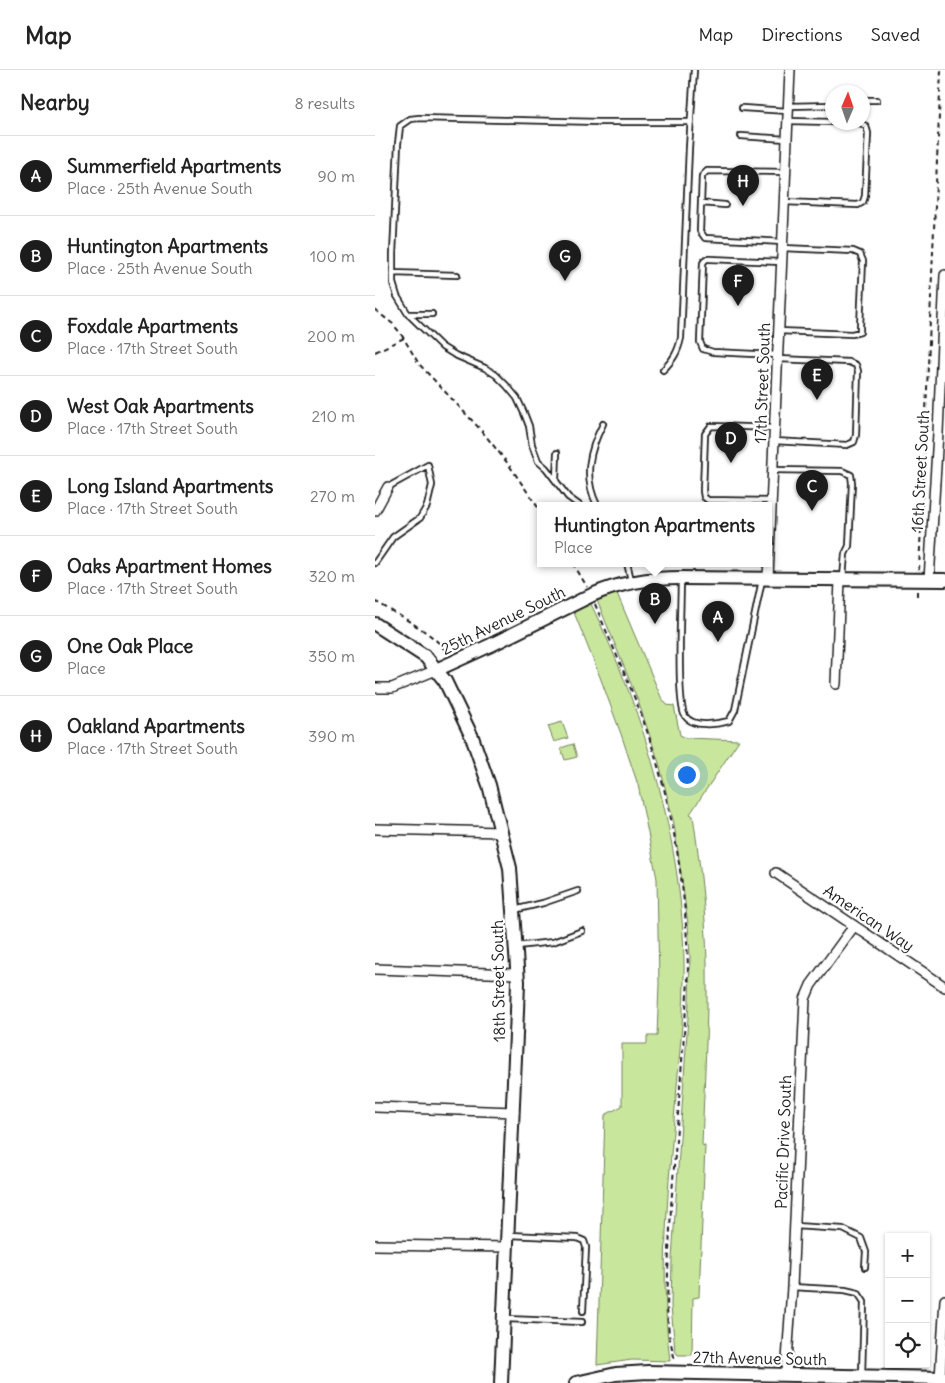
<!DOCTYPE html>
<html lang="en">
<head>
<meta charset="utf-8">
<style>
  :root { --surface:#fff; --page:#f2f2f2; --text:#222; --muted:#767676; --line:#e0e0e0; --accent:#1c1c1c }
  body { margin:0; font-family:Delius,sans-serif; background:var(--page); color:var(--text) }
  .controls { position:absolute; right:15px; bottom:15px; display:grid; overflow:hidden; border-radius:0px; box-shadow:0 1px 4px #0004 }
  .controls button { width:45px; height:45px; display:grid; place-items:center; padding:0; border:0; border-bottom:1px solid var(--line); background:var(--surface); color:var(--text); font:25px sans-serif }
  .compass { position:absolute; left:450px; top:15px; width:45px; height:45px; border-radius:50%; background:var(--surface); box-shadow:0 1px 4px #0004; rotate:2deg }
  .you { position:absolute; left:311px; top:704px; width:18px; height:18px; margin:-12px; border:4px solid #fff; border-radius:50%; background:#1a73e8; box-shadow:0 0 0 8px #1a73e833 }
  .badge { display:grid; place-items:center; width:32px; height:32px; border-radius:50%; background:var(--accent); color:#fff; font-size:16px; font-weight:700 }
  .pin { position:absolute; translate:-50% -41px; filter:drop-shadow(0 1px 2px #0008) }
  .pin::after { content:''; position:absolute; top:26px; width:18px; height:15px; background:inherit; clip-path:polygon(0 0,100% 0,50% 100%) }
  .popup { position:absolute; left:162px; top:432px; width:235px; height:65px; box-sizing:border-box; display:grid; place-content:center; border-radius:0px; background:var(--surface); filter:drop-shadow(0 1px 4px #0005); font-size:16px; white-space:nowrap; color:var(--muted) }
  .popup b { font-size:19px; color:var(--text) }
  .popup::after { content:''; position:absolute; left:50%; top:100%; margin-left:-10px; border:10px solid transparent; border-top-color:var(--surface) }
  .list { margin:0; padding:0; list-style:none }
  h2 { display:flex; justify-content:space-between; align-items:center; height:65px; margin:0; padding:0 20px; font-size:21px }
  h2 small { font-size:16px; font-weight:400; color:var(--muted) }
  .list li { display:grid; grid-template-columns:32px 1fr auto; gap:15px; align-items:center; box-sizing:border-box; height:80px; padding:0 20px; border-top:1px solid var(--line) }
  .list b { display:block; font-size:19px; white-space:nowrap }
  .list p { margin:0; font-size:16px; white-space:nowrap; color:var(--muted) }
  .list em { font-size:16px; font-style:normal; color:var(--muted) }
  .icon { flex:none; width:28px; height:28px; fill:none; stroke:currentColor; stroke-width:2; stroke-linecap:round; stroke-linejoin:round }
  .map { position:relative; flex:none; width:570px; height:1313px; overflow:hidden }
  header { display:flex; align-items:center; gap:30px; box-sizing:border-box; height:70px; padding:0 25px; background:var(--surface); border-bottom:1px solid var(--line) }
  header strong { font-size:24px }
  nav { display:flex; gap:28px; margin-inline-start:auto; font-size:18px }
  main { display:flex }
  aside { flex:1; background:var(--surface) }
  .map>svg:first-child { display:block }
</style>
</head>
<body>
<header>
<strong>Map</strong>
<nav><a>Map</a><a>Directions</a><a>Saved</a></nav>
</header>
<main>
<aside>
<h2>Nearby<small>8 results</small></h2>
<ul class="list">
<li><span class="badge">A</span><div><b>Summerfield Apartments</b><p>Place · 25th Avenue South</p></div><em>90 m</em></li>
<li><span class="badge">B</span><div><b>Huntington Apartments</b><p>Place · 25th Avenue South</p></div><em>100 m</em></li>
<li><span class="badge">C</span><div><b>Foxdale Apartments</b><p>Place · 17th Street South</p></div><em>200 m</em></li>
<li><span class="badge">D</span><div><b>West Oak Apartments</b><p>Place · 17th Street South</p></div><em>210 m</em></li>
<li><span class="badge">E</span><div><b>Long Island Apartments</b><p>Place · 17th Street South</p></div><em>270 m</em></li>
<li><span class="badge">F</span><div><b>Oaks Apartment Homes</b><p>Place · 17th Street South</p></div><em>320 m</em></li>
<li><span class="badge">G</span><div><b>One Oak Place</b><p>Place</p></div><em>350 m</em></li>
<li><span class="badge">H</span><div><b>Oakland Apartments</b><p>Place · 17th Street South</p></div><em>390 m</em></li>
</ul>
</aside>
<div class="map">
<svg width="570" height="1313" viewBox="0 0 570 1313">
  <rect width="100%" height="100%" fill="#fff"/>
  <filter id="ink" filterUnits="userSpaceOnUse"><feTurbulence type="fractalNoise" baseFrequency=".02" numOctaves="2"/><feDisplacementMap in="SourceGraphic" scale="10" xChannelSelector="R" yChannelSelector="G"/><feConvolveMatrix kernelMatrix="1 2 1 2 8 2 1 2 1" color-interpolation-filters="sRGB"/></filter>
  <g filter="url(#ink)">
    <path fill="#c9e69d" stroke="#72815c" d="M241,521L286,627L292,635L299,636L305,665L311,668L364,670L315,744L318,746C325,794 331,844 332,893C333,954 329,1015 327,1075L330,1076L324,1227L318,1228L317,1285H303L300,1281L296,1236L297,1189L314,932L315,887L313,854L299,754L284,693L263,631L221,528Z
      M215,532C271,646 311,782 309,910C309,937 306,965 304,992C296,1091 283,1192 295,1291L257,1290L222,1295L230,1045L247,1036V974H272V966H282L284,914L282,809L273,763L263,715L246,664L225,607L198,540Z
      M187,652L193,668L179,672L173,656Z
      M198,674L202,687L190,690L186,678Z"/>
    <g fill="none" stroke-linecap="round" stroke-linejoin="round">
      <g stroke="#1c1c1c" stroke-width="8">
        <path id="lane" d="M488,30H502
          M414,36L458,35
          M367,38L413,41
          M413,51L458,52
          M366,66L412,69
          M409,132L483,135L488,132L490,126L493,63L491,56L485,53L463,52
          M326,133L350,135
          M408,172L330,168L325,161L327,106L332,101L411,102
          M18,203L82,205
          M33,244H57
          M404,261L477,264L485,262V256L488,191L485,184L478,181L407,178
          M403,285L338,282L328,279L325,272L328,193L331,189H335L407,192
          M288,300C298,290 303,282 306,268L314,78L319,0
          M399,371L472,375L479,372L481,365L483,301L481,295L474,292L403,289
          M398,400L467,401L476,405L477,413L474,476L470,484L468,508
          M181,410L182,383
          M397,431L333,430L329,427L328,421L330,364L336,356L400,358
          M204,435L193,427L171,398L163,391L157,375L154,356L149,343L142,328L132,316L121,305L110,298L80,285L67,277L33,244L22,226L18,213V184L23,74L25,56L35,49L44,48L225,52H315
          M222,435C208,407 214,381 228,354
          M0,493L18,467L45,448L52,436L57,415L53,395L13,417
          M252,493L256,510
          M306,509C306,531 301,633 310,646C318,658 342,654 354,651L360,640L387,510
          M139,840L168,833L203,821
          M142,876L178,872L207,861
          M420,1156L468,1159L486,1168L491,1182L490,1197
          M134,1165L202,1168L209,1171L211,1177L208,1241
          M417,1217L470,1220L483,1223L489,1232L487,1305
          M131,1249L207,1252"/>
      </g>
      <g stroke="#1c1c1c" stroke-width="12">
        <path id="street" d="M0,441L13,417
          M393,508L415,0
          M554,510L563,363L570,205
          M461,614L465,510
          M0,618H17L61,600
          M0,759L127,762
          M401,803L570,917
          M0,899L142,904
          M0,1037L139,1042
          M0,1175L133,1177
          M411,1305L417,1217L430,929L436,915L479,856
          M565,1308L570,1230"/>
      </g>
      <g stroke="#1c1c1c" stroke-width="16">
        <path id="secondary" d="M0,554L51,587L70,611L97,667L114,715L135,798L143,912L142,941L126,1313
          M61,600L116,575L217,525C246,512 274,508 306,508L570,510
          M201,1313L241,1304L273,1302L570,1308"/>
      </g>
      <path stroke="#1c1c1c" stroke-width="2" stroke-dasharray="5 4" stroke-linecap="butt" d="M0,240L18,254L26,264L44,294L106,360L134,395L166,442
        M0,282L29,268
        M198,493L212,517
        M544,500L566,0
        M542,526V519
        M0,531C20,544 60,563 71,582
        M220,534C237,576 257,618 272,661C299,741 313,827 313,911L296,1137L293,1203L292,1238L294,1265L300,1291"/>
      <use href="#lane" stroke="#fff" stroke-width="4.5"/>
      <use href="#street" stroke="#fff" stroke-width="9"/>
      <use href="#secondary" stroke="#fff" stroke-width="12"/>
    </g>
  </g>
  <g text-anchor="middle" dominant-baseline="central" stroke-width="4.5" stroke-linejoin="round" paint-order="stroke">
    <g font-size="16" fill="#1c1c1c" stroke="#fff">
      <text transform="translate(387 313) rotate(-88)">17th Street South</text>
      <text transform="translate(545 401) rotate(-87)">16th Street South</text>
      <text transform="translate(128 550) rotate(-26)">25th Avenue South</text>
      <text transform="translate(494 848) rotate(34)">American Way</text>
      <text transform="translate(123 911) rotate(-91)">18th Street South</text>
      <text transform="translate(408 1072) rotate(-88)">Pacific Drive South</text>
      <text transform="translate(385 1288) rotate(1)">27th Avenue South</text>
    </g>
  </g>
</svg>
<div class="controls">
<button>+</button>
<button>−</button>
<button><svg class="icon" aria-label="locate" viewBox="0 0 24 24"><circle cx="12" cy="12" r="6"/><path d="M12 2v4M12 18v4M2 12h4M18 12h4"/></svg></button>
</div>
<svg class="compass" viewBox="-18 -18 36 36"><path d="M0-13l5 13h-10z" fill="#e53935"/><path d="M0 13l5-13h-10z" fill="#767676"/></svg>
<div class="you"></div>
<div class="pin badge" style="left:343px;top:572px">A</div>
<div class="pin badge" style="left:280px;top:554px">B</div>
<div class="popup"><b>Huntington Apartments</b>Place</div>
<div class="pin badge" style="left:437px;top:441px">C</div>
<div class="pin badge" style="left:356px;top:393px">D</div>
<div class="pin badge" style="left:442px;top:330px">E</div>
<div class="pin badge" style="left:363px;top:236px">F</div>
<div class="pin badge" style="left:190px;top:211px">G</div>
<div class="pin badge" style="left:368px;top:136px">H</div>
</div>
</main>
</body>
</html>
